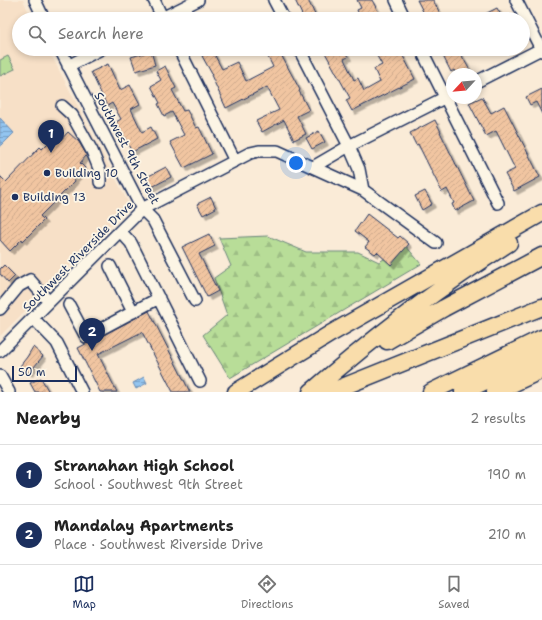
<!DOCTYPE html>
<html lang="en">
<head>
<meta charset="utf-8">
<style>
  :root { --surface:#fff; --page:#f2f2f2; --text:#222; --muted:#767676; --line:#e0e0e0; --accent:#1b2f5e }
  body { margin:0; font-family:"Shantell Sans",sans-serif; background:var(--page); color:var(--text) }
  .compass { position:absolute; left:446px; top:68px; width:36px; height:36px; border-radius:50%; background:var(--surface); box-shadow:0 2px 6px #0003; rotate:244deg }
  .scale { position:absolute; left:12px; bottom:10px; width:65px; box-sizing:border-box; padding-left:4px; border:2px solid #1b2f5e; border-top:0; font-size:11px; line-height:14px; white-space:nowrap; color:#1b2f5e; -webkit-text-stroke:3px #fcf5e5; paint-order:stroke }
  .you { position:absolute; left:296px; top:163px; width:14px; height:14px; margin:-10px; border:3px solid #fff; border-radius:50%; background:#1a73e8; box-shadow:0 0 0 6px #1a73e833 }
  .badge { display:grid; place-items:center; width:26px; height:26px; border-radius:50%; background:var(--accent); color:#fff; font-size:13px; font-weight:700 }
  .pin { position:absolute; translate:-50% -33px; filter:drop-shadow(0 1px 2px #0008) }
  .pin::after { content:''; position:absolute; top:21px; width:14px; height:12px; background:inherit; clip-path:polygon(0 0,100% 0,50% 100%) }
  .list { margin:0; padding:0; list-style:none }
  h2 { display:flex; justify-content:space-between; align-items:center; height:52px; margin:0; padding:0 16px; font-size:17px }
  h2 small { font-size:13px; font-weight:400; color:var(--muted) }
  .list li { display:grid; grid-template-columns:26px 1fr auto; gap:12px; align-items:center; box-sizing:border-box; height:60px; padding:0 16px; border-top:1px solid var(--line) }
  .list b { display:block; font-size:15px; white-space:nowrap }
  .list p { margin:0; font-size:13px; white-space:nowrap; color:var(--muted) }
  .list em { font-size:13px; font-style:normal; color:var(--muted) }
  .icon { flex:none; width:22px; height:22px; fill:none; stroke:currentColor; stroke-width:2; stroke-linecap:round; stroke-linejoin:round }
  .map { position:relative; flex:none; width:542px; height:392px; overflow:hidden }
  .search { position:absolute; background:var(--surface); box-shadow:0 2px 6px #0003; left:12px; right:12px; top:12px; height:44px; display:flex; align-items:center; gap:10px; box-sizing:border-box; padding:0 14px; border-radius:22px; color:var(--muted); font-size:15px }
  .sheet { height:172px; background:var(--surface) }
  nav { display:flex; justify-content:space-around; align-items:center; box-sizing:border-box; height:56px; border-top:1px solid var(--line); background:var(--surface); font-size:11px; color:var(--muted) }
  nav a { display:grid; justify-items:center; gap:2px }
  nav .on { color:var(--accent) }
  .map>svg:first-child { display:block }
</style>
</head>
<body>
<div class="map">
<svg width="542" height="392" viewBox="0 0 542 392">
  <defs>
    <pattern id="forest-firs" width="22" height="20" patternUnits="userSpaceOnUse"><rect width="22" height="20" fill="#b8dd98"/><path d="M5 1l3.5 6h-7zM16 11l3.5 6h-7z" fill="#9ebe85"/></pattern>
    <pattern id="water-rules" width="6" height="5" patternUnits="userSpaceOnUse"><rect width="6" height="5" fill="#93c5f0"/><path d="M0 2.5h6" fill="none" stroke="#77a0c6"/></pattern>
    <pattern id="building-hatch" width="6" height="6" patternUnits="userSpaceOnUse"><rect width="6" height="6" fill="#f1c5a1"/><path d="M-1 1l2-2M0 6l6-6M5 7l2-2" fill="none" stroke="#ceaa8d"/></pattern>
    <filter id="shadow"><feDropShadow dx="3.5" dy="3.5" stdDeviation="0" flood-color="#0004"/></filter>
  </defs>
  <rect width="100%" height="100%" fill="#faebd7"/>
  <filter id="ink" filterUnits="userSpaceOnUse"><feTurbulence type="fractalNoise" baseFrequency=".025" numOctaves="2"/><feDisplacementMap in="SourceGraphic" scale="8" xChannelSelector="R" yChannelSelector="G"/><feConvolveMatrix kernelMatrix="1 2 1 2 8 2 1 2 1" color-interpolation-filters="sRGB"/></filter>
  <g filter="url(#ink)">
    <path fill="#f7e0c7" d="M0,0H23L32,19H19V49H48L130,206L0,336Z"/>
    <path fill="#b8dd98" stroke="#6a867b" d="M8,56L15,69L0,76V60Z"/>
    <path fill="url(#forest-firs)" stroke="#6a867b" d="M268,236L306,252H358L379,262L406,246L421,264L230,378L203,335L227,315L214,278L231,266L219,238Z"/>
    <path fill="url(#water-rules)" stroke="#6389b6" d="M0,118L14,133L0,147Z
      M144,377L147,383L136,389L133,383Z"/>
    <path fill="url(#building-hatch)" stroke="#1b2f5e" filter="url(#shadow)" d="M295,0H308L317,19H304Z
      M357,0H372L382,19H367L365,15L360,17L357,10L361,8Z
      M417,0H433L443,19H427Z
      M497,8L503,19H487L485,14Z
      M264,49H278L300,90L299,91L309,110L297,116L306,134L294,140L284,120L262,132L256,121L279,110L267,87L226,108L211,75L212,74L202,56L212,50L222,69L237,62L246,81L273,67Z
      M323,49H344L348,57L344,59L354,80L358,78L364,91L380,82L374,69L382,65L373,49H396L400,56L402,54L415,79L352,111L346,100L350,98Z
      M457,49H458L472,74H457L454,70L451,72L443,56Z
      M151,51L155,65L136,71L131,57Z
      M108,64L120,90L130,85L140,104L131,109L142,132L151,127L157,139L132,152L116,122L121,119L112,103L107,106L91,72Z
      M165,66L176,88L172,90L183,111L187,110L196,128L199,127L212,154L184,168L170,142L184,135L172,112L164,116L158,104L160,103L151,86L161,80L156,71Z
      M542,89V114L536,102L530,105L526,97Z
      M482,97L491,113L504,106L540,177L514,191L505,174L515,169L496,131L486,136L469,103Z
      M435,120L441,132H440L474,201L455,211L452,204L454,203L447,189L442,192L418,144L416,145L410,133Z
      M319,131L325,142L312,149L306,138Z
      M68,132L79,142L86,154V156L80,163L85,168L74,179L75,181L40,216L44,220L23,241L22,239L10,251L0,240V176L6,182L40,147L42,149L54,137L59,142Z
      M166,167L171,177L150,188L145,178Z
      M425,191L432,204L422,210L415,196Z
      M211,197L216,208L203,215L197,204Z
      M367,214L398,238L400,236L409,244L391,265L377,252L375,254L365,247L369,242L355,231Z
      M209,234L215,246L199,254L218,291L207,297L182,247Z
      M4,265L15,276L8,283L0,274V269Z
      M149,311L190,392H173L142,332L98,354L117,392H100L78,348Z
      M33,347L43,356L29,373L20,366L27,357Z
      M41,378L49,392H35L30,383Z"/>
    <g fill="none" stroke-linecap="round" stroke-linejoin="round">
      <g stroke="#1b2f5e" stroke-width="14">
        <path id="minor" d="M35,0L44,19
          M154,0L163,19
          M274,0L284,19
          M396,0L405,19
          M516,0L542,51
          M160,19L198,0
          M60,49L142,209L153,220L195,301
          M179,49L235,161
          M299,49L349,146L359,169L363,190
          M421,49L498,203
          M68,66L101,49
          M476,82L541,49
          M62,106L72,115L92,151L100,171V182
          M313,167L349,146L450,95
          M120,231L131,243L200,381
          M110,266L133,312
          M69,305L86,337L159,298
          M0,309L19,286L30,280L49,302
          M33,318L57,343L82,392
          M0,351L142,209L250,153L259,151H277L363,190L436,243
          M0,376L9,392"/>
      </g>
      <g stroke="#1b2f5e" stroke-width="19">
        <path id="highway" d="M387,341L444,308L542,256
          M236,392L330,334L542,213
          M311,392C373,338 439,287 509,243
          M330,392L542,307
          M431,392L542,338
          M463,392L542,354
          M495,392L542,370"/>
      </g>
      <use href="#minor" stroke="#fcf5e5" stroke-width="11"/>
      <use href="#highway" stroke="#f9ddab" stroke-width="16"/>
    </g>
  </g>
  <g fill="#1b2f5e" stroke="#fcf5e5" stroke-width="1.5">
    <circle cx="47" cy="173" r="4"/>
    <circle cx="15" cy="197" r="4"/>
  </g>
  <g text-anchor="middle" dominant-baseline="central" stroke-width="3.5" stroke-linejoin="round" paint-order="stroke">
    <g font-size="12" fill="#1b2f5e" stroke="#fcf5e5">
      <text transform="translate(127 148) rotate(62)">Southwest 9th Street</text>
      <text transform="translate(78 256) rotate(-45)">Southwest Riverside Drive</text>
    </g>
    <g font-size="12" fill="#1b2f5e" stroke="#fcf5e5" text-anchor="start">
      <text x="55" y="173">Building 10</text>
      <text x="23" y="197">Building 13</text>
    </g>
  </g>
</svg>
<svg class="compass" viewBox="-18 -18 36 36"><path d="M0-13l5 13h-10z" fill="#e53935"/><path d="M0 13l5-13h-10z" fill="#767676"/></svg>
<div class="scale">50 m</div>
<div class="you"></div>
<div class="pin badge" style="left:51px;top:153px">1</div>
<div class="pin badge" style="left:92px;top:351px">2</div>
<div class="search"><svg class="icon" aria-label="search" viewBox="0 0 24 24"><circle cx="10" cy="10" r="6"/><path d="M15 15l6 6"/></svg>Search here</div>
</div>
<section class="sheet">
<h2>Nearby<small>2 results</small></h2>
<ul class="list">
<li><span class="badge">1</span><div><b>Stranahan High School</b><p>School · Southwest 9th Street</p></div><em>190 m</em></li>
<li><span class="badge">2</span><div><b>Mandalay Apartments</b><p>Place · Southwest Riverside Drive</p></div><em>210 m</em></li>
</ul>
</section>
<nav>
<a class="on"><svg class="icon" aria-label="map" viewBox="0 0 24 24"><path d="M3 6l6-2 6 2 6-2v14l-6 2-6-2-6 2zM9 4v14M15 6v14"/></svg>Map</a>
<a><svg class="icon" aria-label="directions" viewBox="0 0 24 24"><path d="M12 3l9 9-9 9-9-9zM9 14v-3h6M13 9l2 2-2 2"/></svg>Directions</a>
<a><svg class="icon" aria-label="saved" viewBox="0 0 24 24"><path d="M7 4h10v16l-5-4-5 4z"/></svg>Saved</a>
</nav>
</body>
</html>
